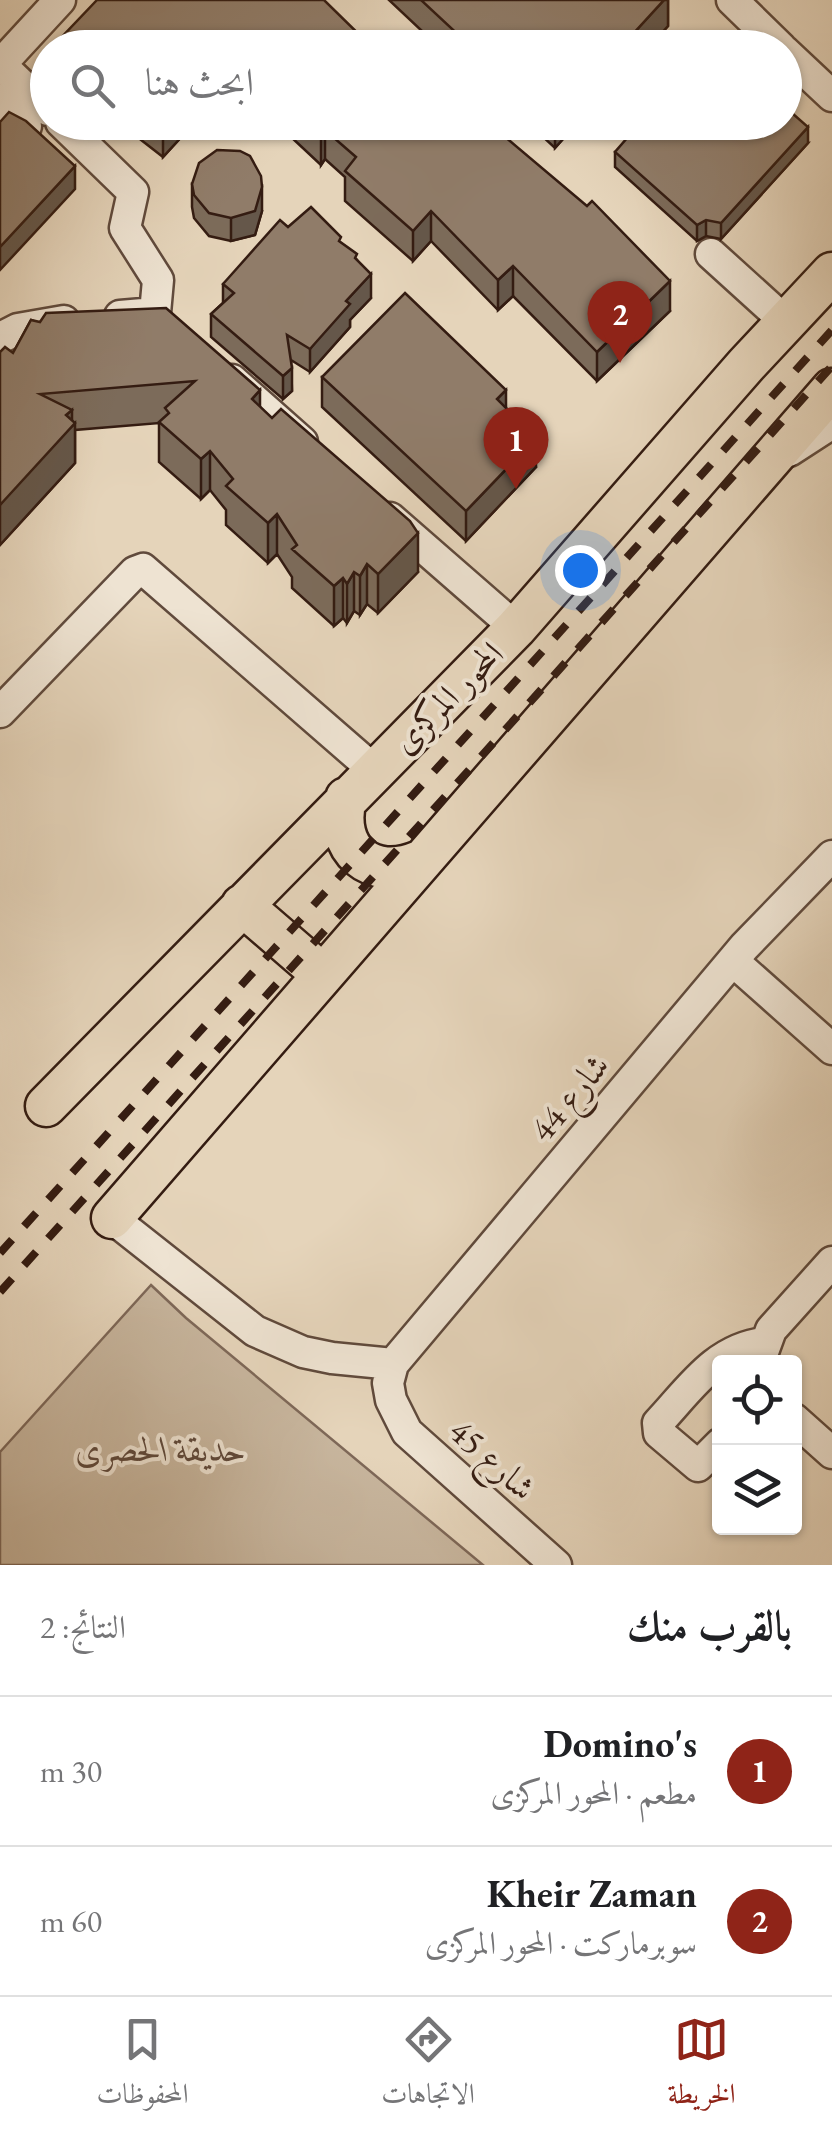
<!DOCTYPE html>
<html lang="ar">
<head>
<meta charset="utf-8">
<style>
  :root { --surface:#fff; --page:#f2f2f2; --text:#202124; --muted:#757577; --line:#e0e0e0; --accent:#8f2418 }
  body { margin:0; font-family:"EB Garamond",Amiri,serif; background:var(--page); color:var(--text); direction:rtl }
  .controls { position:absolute; right:30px; bottom:30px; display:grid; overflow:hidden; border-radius:10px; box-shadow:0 2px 8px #0004 }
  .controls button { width:90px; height:90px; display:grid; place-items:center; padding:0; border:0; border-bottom:2px solid var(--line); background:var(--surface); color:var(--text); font:50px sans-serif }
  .you { position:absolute; left:580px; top:570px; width:35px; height:35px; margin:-25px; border:8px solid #fff; border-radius:50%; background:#1a73e8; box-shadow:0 0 0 15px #1a73e833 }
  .badge { display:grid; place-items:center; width:65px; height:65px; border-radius:50%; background:var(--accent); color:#fff; font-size:32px; font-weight:700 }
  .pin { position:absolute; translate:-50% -82px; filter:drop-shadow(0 2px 5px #0008) }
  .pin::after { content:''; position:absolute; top:52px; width:35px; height:30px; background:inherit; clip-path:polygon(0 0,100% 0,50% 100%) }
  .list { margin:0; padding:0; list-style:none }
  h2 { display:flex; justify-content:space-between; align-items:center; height:130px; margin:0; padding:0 40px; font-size:42px }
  h2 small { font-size:32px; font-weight:400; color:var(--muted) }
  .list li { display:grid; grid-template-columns:65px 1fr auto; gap:30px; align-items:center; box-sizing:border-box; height:150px; padding:0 40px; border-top:2px solid var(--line) }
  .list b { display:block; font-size:38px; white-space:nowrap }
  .list p { margin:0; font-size:32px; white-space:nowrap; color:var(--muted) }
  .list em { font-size:32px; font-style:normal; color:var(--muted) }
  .icon { flex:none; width:55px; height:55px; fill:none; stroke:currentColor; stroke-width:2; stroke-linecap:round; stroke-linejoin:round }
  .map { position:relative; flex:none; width:832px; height:1565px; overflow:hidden; direction:ltr }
  .search { position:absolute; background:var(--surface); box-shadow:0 2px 8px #0004; left:30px; right:30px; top:30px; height:110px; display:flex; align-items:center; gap:25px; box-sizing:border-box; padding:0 35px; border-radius:55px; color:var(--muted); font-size:38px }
  .sheet { height:430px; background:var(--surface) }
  nav { display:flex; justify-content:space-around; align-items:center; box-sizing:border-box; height:140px; border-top:2px solid var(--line); background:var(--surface); font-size:28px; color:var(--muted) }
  nav a { display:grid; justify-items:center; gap:5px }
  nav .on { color:var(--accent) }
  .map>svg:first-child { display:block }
</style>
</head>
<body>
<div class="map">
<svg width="832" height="1565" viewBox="0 0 832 1565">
  <rect width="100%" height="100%" fill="#e5d4ba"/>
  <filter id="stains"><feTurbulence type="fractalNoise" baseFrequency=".002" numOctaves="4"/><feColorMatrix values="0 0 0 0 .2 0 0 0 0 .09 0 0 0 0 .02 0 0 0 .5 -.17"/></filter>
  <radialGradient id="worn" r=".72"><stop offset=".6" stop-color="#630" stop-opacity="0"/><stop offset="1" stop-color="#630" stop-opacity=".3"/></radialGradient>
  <path fill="#c7b59d" stroke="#7e6858" stroke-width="2.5" d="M151,1285L186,1318L483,1565H0V1452Z"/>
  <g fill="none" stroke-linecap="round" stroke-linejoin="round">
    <g stroke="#604a3c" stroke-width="35">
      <path id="minor" d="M732,0L781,48
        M784,51L832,96
        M0,64L48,110
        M0,65L60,0
        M0,100L26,126
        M61,122L133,192L125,228L158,280L155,313L120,316
        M711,254L786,322
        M0,338L18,329L64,321
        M232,380L302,442
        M789,451L832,423
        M390,518L516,628
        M0,712L135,572L143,569L374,770
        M733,961L832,1049
        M112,1218L255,1331L303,1352L332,1358L393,1364
        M760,1360L771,1330L832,1262
        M794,1419L832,1453
        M720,1444L698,1466L659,1433L658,1423C690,1389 715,1349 764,1343
        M556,1565L407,1432L391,1400L388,1383L393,1364L744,947L832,856"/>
    </g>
    <g stroke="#341c12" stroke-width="45">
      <path id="major" d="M346,798C333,850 371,882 420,861
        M242,905L322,974
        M46,1106L516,628L746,365L832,273
        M112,1218L832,389"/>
    </g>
    <use href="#minor" stroke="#eee3d2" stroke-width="30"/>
    <use href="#major" stroke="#e5d4ba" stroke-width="40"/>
    <path stroke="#341c12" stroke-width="8" stroke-dasharray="18 18" stroke-linecap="butt" d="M0,1253L832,330
      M0,1292L832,366"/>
  </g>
  <path fill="#7c6b5a" stroke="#341c12" stroke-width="2.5" d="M389,0H668V26L648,48H440Z
    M118,122H195L163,157Z
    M275,122H504L507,138L670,311L597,381L513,296L498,310L431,241L413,261L345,201V177L325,159L321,165Z
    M527,122H578L555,148Z
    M808,143L721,239L706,236L697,241L615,167V152Z
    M192,184L262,211L255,235L231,241L209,236L194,218L192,207Z
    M288,227L341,243L357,260L371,298L350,320V327L310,372L291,360L292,391L283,399L211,337V314L223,303V284Z
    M31,320L260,407L418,572L378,613L367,604L360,615L354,611L347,623L343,618L334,626L292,588V577L277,554L268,563L226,525V510L210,490L201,499L159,462V423L75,430V463L0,545V352L13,353Z
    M322,377L506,408L536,467L466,541L322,407Z"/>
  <path fill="#65574a" stroke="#341c12" stroke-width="2.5" d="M664,0H668V26L648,48H620Z
    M167,122H195L163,157V127Z
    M555,122H578L555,148Z
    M808,127V143L721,239V223Z
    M325,130V159L321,165V135Z
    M75,166V189L0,270V247Z
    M262,187V211L255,235L231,241V218Z
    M431,211V241L413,261V231Z
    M706,220V236L697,241V225Z
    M513,266V296L498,310V280Z
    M371,274V298L350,320V327L310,372V349L346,301Z
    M670,281V311L597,381V352Z
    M292,368V391L283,399V376Z
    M260,390V430L252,399Z
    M506,390V420L497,399Z
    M72,410V426L75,423V463L0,545V505L66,415Z
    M536,438V467L466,541V511Z
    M210,451V490L201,499V459Z
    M277,514V554L268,563V523Z
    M418,533V572L378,613V574Z
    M367,564V604L360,615V576Z
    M354,572V611L347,623V584Z
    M343,578V618L334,626V586Z"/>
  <path fill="#907c69" stroke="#341c12" stroke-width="2.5" d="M97,0H324L373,48H66L58,41Z
    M421,0H664L620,48H456L464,40Z
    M714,41L722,48H708Z
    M784,106L808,127L721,223L706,220L697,225L615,152L641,122H784Z
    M9,112L26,121L75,166L0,247V122Z
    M308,122H504L502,128L507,133L504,136L587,206L592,201L670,281L597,352L513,266L498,280L431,211L413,231L345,171L356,157L325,130L321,135Z
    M217,150L240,151L250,156L261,176L262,187L255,211L231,218L209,213L194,195L192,184L199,163Z
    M311,207L341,237L339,241L357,254L355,258L371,274L346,301L350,304L310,349L287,335L292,368L283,376L211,314L234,293L223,284L280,220L288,227Z
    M405,293L506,390L497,399L536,438L466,511L322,377Z
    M166,308L260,390L252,399L272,418L281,409L410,521L418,533L378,574L367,564L360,576L354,572L347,584L343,578L334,586L292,549L297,545L277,514L268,523L226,486L233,479L210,451L201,459L159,422L169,413L165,408L195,381L40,394L72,410L66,415L75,423L0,505V352L5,347L13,353L31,320L40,322L46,313Z"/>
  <g text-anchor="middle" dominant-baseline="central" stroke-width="8" stroke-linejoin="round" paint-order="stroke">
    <g font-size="35" fill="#341c12" stroke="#eee3d2">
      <text transform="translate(447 697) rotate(-45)">المحور المركزى</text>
      <text transform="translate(569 1097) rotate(-50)">شارع 44</text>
      <text transform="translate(493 1459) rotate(42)">شارع 45</text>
    </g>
    <g font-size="35" font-style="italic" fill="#604a3c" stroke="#eee3d2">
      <text x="161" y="1448">حديقة الحصرى</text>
    </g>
  </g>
  <rect width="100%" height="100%" filter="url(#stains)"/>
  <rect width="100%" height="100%" fill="url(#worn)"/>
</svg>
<div class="controls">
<button><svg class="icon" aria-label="locate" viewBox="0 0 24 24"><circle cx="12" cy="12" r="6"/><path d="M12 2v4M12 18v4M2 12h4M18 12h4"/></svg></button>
<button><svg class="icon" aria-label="layers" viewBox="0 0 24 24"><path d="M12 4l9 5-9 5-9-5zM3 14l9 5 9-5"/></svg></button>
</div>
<div class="you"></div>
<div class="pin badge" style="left:516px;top:489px">1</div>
<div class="pin badge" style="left:620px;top:363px">2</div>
<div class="search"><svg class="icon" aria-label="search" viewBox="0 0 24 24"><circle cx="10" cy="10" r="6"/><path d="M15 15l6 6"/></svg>ابحث هنا</div>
</div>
<section class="sheet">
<h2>بالقرب منك<small>النتائج: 2</small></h2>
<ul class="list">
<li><span class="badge">1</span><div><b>Domino's</b><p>مطعم · المحور المركزى</p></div><em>30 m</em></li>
<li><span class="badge">2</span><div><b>Kheir Zaman</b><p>سوبرماركت · المحور المركزى</p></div><em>60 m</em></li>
</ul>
</section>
<nav>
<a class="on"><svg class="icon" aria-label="map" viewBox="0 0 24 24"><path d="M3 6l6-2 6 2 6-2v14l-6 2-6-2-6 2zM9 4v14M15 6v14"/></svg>الخريطة</a>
<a><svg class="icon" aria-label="directions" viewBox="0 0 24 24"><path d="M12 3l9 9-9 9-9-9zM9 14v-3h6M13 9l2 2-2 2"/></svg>الاتجاهات</a>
<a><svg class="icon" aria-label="saved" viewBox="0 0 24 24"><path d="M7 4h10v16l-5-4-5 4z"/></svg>المحفوظات</a>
</nav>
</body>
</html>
